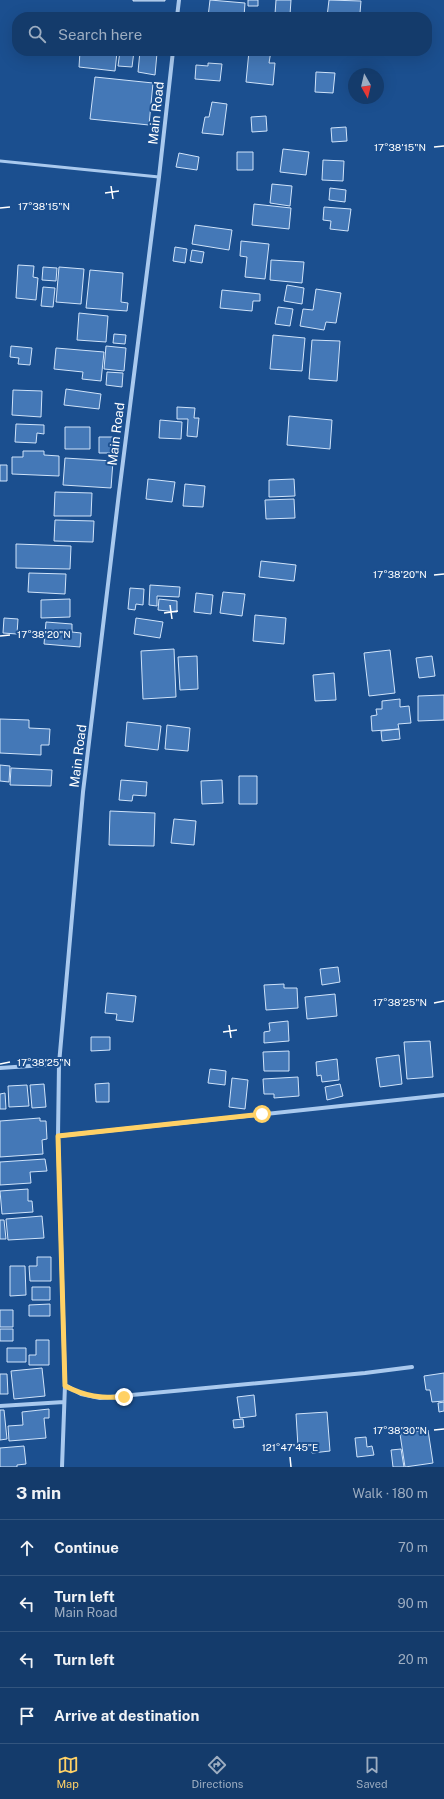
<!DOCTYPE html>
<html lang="en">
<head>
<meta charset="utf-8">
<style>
  :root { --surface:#143b6b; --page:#214673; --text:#f1f3f6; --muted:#9dadc1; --line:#33557e; --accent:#ffd166 }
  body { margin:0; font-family:"Public Sans",sans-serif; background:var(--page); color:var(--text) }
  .compass { position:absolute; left:348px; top:68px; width:36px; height:36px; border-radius:50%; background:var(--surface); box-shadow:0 4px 16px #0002; rotate:172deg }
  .stop { position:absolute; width:12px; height:12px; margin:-9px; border:3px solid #ffd166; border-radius:50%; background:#fff }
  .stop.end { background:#ffd166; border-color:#fff; box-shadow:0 1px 4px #0008 }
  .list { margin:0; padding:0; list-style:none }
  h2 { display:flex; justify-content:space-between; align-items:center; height:52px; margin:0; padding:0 16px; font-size:17px }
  h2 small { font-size:13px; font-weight:400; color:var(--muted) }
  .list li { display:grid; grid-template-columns:26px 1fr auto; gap:12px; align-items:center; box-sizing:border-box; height:56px; padding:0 16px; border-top:1px solid var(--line) }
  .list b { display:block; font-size:15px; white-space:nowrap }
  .list p { margin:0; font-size:13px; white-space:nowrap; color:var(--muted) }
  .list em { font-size:13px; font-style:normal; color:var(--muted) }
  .icon { flex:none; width:22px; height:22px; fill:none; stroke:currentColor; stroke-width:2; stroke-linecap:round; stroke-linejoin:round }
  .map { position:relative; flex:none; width:444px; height:1467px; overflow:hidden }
  .search { position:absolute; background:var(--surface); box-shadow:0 4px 16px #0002; left:12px; right:12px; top:12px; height:44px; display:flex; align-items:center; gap:10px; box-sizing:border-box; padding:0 14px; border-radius:16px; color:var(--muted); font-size:15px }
  .sheet { height:276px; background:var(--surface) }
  nav { display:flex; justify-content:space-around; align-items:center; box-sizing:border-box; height:56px; border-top:1px solid var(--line); background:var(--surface); font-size:11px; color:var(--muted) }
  nav a { display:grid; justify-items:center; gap:2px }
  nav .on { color:var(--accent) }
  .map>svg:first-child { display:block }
</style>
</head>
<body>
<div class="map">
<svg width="444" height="1467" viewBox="0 0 444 1467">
  <rect width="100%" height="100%" fill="#1b4f8f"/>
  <path fill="#4478b7" stroke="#cfe3fa" d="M133,0H165V1H133Z
    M210,0L245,3L244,17H208Z
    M248,0H258V6H248Z
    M276,0H291L290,15L275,14Z
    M329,0L361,1L360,13L370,14V17H327Z
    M80,51L117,52L115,71L79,67Z
    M120,51H134L132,67L118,66Z
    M140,51L157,53L155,75L138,72Z
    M249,51H271L269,63H275L273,85L246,82Z
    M208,63L222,64L220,81L195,79L196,65L208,66Z
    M316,72L335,73L333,93L315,92Z
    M95,77L153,83L149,125L90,119Z
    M212,102L227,104L223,135L202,133L205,117H209Z
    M266,116L267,131L252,132L251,117Z
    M346,127L347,141L332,142L331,128Z
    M283,149L309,152L306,175L280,172Z
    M237,152H253V170H237Z
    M179,153L199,157L197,170L176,167Z
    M323,160L344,161L343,181L322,180Z
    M272,184L292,186L290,206L270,203Z
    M330,188L346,190L345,202L329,200Z
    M254,204L291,208L289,229L252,225Z
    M324,207L351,209L348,231L330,229L331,221L323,220Z
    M195,225L232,230L229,250L192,244Z
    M241,241L269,244L265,279L245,277L247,257L240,256Z
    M175,247L187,249L185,263L173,261Z
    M192,250L204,252L202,263L190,261Z
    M271,260L304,262L302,283L270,280Z
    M18,265L34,266L33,277L38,278L36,300L16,298Z
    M43,267L57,268L56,281L42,280Z
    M59,267L84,269L81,304L56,302Z
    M90,270L123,273L121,302L128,303L127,311L86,308Z
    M287,285L304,288L302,304L284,301Z
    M43,287L55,288L53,307L41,306Z
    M316,289L341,293L336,323L326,322L324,330L300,326L303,309L313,310Z
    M222,290L260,294V301H253L252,311L220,308Z
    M278,307L293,309L290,326L275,324Z
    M79,313L108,316L106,342L77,340Z
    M114,334L126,335L125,344L113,343Z
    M273,335L305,338L302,371L270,369Z
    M312,340L340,341L337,381L309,379Z
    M11,346L32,348L30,365L18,364L19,358L10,357Z
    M106,346L126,348L124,371L104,369Z
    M56,348L104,352L101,381L82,379L83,372L54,369Z
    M107,372L123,373L122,387L106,385Z
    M66,389L101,394L99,409L64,405Z
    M13,390L42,391L41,417L12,415Z
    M177,407L195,408L194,418H199L197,437L187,436L188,419H177Z
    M289,416L332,420L330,449L287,445Z
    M160,420L182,422L181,439L159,438Z
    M16,424L44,425V434L37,433L36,443L15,442Z
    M65,427H90V449H65Z
    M99,437H113V453H99Z
    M23,451H44V455L59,456V476L12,474V457H23Z
    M65,458L113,461L111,488L63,485Z
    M0,465H7V481H0Z
    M148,479L175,482L172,502L146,499Z
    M294,479L295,496L269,497V480Z
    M185,484L205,486L203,507L183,506Z
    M55,492L92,493L91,516H54Z
    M294,499L295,518L266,519L265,500Z
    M55,520L94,521L93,542L54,541Z
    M16,544L71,546L70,569L16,568Z
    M261,561L296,565L294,581L259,577Z
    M29,573L66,574L65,594L28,592Z
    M150,585L180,587L179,597L157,596V606L149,605Z
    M130,588L144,589L143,605L136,604L135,610L128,609Z
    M223,592L245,594L242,616L220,613Z
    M196,593L213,595L211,614L194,612Z
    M70,599V617L41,618V600Z
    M159,599L177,601V612L158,610Z
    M255,615L286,618L284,644L253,641Z
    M4,618L18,619L17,634L3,633Z
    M136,618L163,622L160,638L134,634Z
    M46,622L72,624V632L81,633L80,647L44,644Z
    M174,649L176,697L143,699L141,651Z
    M390,650L395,693L369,696L364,653Z
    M197,656L198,689L180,690L178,657Z
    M432,656L435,676L419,678L416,658Z
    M334,673L336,700L315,701L313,675Z
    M444,695V720L418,721V696Z
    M400,699V707L409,706L411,723L398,724L399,729L372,731L371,716L377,715L376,709H382V701Z
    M0,719L29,720V728L50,729L49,745H41V755L0,753Z
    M127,722L161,726L158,750L125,746Z
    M167,725L190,728L188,751L165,749Z
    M399,729L400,739L382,741L381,731Z
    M0,765L10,766L9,782L0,781Z
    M11,768L52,770L51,786L10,785Z
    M239,776H257V804H239Z
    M121,780L147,782L146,796L133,795L132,801L119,800Z
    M222,780L223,803L202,804L201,781Z
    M110,811L155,813L154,846L109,845Z
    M174,819L196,821L194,845L171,843Z
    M338,967L340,982L322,985L320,969Z
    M284,984V988H297L298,1008L266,1010L264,985Z
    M107,993L136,996L133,1022L116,1020L117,1014L105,1013Z
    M335,994L337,1016L307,1019L305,997Z
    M288,1021L289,1041L264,1043V1032L270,1031L269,1023Z
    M91,1037H110V1050L91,1051Z
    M430,1041L433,1077L407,1079L404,1042Z
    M289,1051V1071H264L263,1052Z
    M399,1055L402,1084L380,1087L376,1058Z
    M337,1059L339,1080L322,1082L321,1075L317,1076L316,1062Z
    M210,1069L226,1071L225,1085L208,1083Z
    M298,1077L299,1096L274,1098V1094H264L263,1079Z
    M232,1078L248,1080L245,1109L229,1107Z
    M109,1083V1102H96L95,1084Z
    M44,1084L46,1107L32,1108L30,1085Z
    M340,1084L343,1096L327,1100L325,1087Z
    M27,1085L29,1106L9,1107L8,1086Z
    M5,1093L6,1109H0V1094Z
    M40,1118V1121H46L47,1139L42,1140L43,1154L0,1157V1121Z
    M45,1159L47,1171L30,1172L31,1183L0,1185V1162Z
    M28,1189V1201H32L33,1212L2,1214L0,1191Z
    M42,1216L44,1238L8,1240L6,1219Z
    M0,1220H4L6,1239H0Z
    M37,1257H51V1281H30L29,1266H37Z
    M10,1266H25L26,1295L10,1296Z
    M32,1287H50V1300H32Z
    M50,1304V1316H29V1305Z
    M0,1310H13V1327H0Z
    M0,1329H13V1341H0Z
    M36,1340H49V1365H29V1355H36Z
    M7,1348H26V1362H7Z
    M42,1368L45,1396L14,1399L11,1371Z
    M444,1373V1401L432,1402L430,1390H426L424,1376Z
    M0,1374H7L8,1394H0Z
    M254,1395L256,1416L240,1418L237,1397Z
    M444,1402V1411L439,1412L438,1403Z
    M49,1409V1418H44L46,1438L9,1441L8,1426L23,1425L22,1412Z
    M0,1410H4L7,1439L0,1440Z
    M327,1412L330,1451L312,1453L311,1446L298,1447L296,1414Z
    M243,1419L244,1427L234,1428L233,1420Z
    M428,1430L433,1463L405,1467L400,1434Z
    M366,1437L367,1447L372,1446L374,1455L357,1457L355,1438Z
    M24,1446L26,1464L17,1465V1467H0V1448Z
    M401,1449L404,1467H393L391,1450Z"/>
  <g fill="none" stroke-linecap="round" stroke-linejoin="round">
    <path stroke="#a9c9ee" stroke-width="3" d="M0,161L159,177"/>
    <path stroke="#a9c9ee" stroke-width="4" d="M177,17L179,0
      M0,1068L59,1064
      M58,1136L444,1095
      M65,1385L81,1394L100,1398L365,1373L412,1367
      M0,1406L64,1402
      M62,1467L65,1385L58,1136L59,1064L83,792L119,493L159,177L173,51"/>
  </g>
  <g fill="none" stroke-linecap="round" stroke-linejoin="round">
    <path stroke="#ffd166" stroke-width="5" d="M124,1397C100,1398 87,1397 65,1386L58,1136L262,1114"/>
  </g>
  <path fill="none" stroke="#fff" stroke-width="1.5" d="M434,147L444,146M111,186L113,199M105,193L119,191M0,208L10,207M434,575L444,574M170,605L172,619M164,613L178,611M0,636L10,635M434,1003L444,1001M229,1025L231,1038M223,1032L237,1030M0,1064L10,1062M434,1430L444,1429M290,1457L291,1467"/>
  <g text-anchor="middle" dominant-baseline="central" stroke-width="4" stroke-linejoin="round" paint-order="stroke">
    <g font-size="13" fill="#fff" stroke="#1b4f8f">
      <text transform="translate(156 113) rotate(-84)">Main Road</text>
      <text transform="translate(116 434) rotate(-83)">Main Road</text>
      <text transform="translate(78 756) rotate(-83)">Main Road</text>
    </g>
  </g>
  <g font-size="10" text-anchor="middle" fill="#fff" stroke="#1b4f8f" stroke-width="4" stroke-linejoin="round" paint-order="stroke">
    <text x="400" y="151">17°38'15"N</text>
    <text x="44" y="210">17°38'15"N</text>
    <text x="400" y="578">17°38'20"N</text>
    <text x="44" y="638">17°38'20"N</text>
    <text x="400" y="1006">17°38'25"N</text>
    <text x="44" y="1066">17°38'25"N</text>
    <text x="400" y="1434">17°38'30"N</text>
    <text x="290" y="1451">121°47'45"E</text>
  </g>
</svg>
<svg class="compass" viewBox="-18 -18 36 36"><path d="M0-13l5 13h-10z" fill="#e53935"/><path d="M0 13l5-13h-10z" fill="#9dadc1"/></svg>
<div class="stop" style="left:262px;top:1114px"></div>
<div class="stop end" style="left:124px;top:1397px"></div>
<div class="search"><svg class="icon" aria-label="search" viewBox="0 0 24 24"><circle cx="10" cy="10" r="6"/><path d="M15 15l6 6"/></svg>Search here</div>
</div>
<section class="sheet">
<h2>3 min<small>Walk · 180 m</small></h2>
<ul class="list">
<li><svg class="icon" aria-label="ahead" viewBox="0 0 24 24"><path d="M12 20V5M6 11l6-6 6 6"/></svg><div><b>Continue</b></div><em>70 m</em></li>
<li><svg class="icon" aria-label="left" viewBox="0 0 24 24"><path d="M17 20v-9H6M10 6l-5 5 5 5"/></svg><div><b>Turn left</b><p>Main Road</p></div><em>90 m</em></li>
<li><svg class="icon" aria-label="left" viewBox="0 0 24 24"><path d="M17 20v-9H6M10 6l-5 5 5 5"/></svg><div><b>Turn left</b></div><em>20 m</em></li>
<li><svg class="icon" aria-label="arrive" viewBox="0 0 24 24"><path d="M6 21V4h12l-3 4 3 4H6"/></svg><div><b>Arrive at destination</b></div></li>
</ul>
</section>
<nav>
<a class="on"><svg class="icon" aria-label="map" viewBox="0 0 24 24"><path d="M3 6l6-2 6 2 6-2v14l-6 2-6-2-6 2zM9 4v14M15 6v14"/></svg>Map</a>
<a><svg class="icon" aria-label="directions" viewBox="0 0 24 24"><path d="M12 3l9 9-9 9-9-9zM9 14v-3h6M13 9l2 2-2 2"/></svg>Directions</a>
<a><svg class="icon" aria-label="saved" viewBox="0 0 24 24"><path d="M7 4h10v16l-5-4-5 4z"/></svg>Saved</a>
</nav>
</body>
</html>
